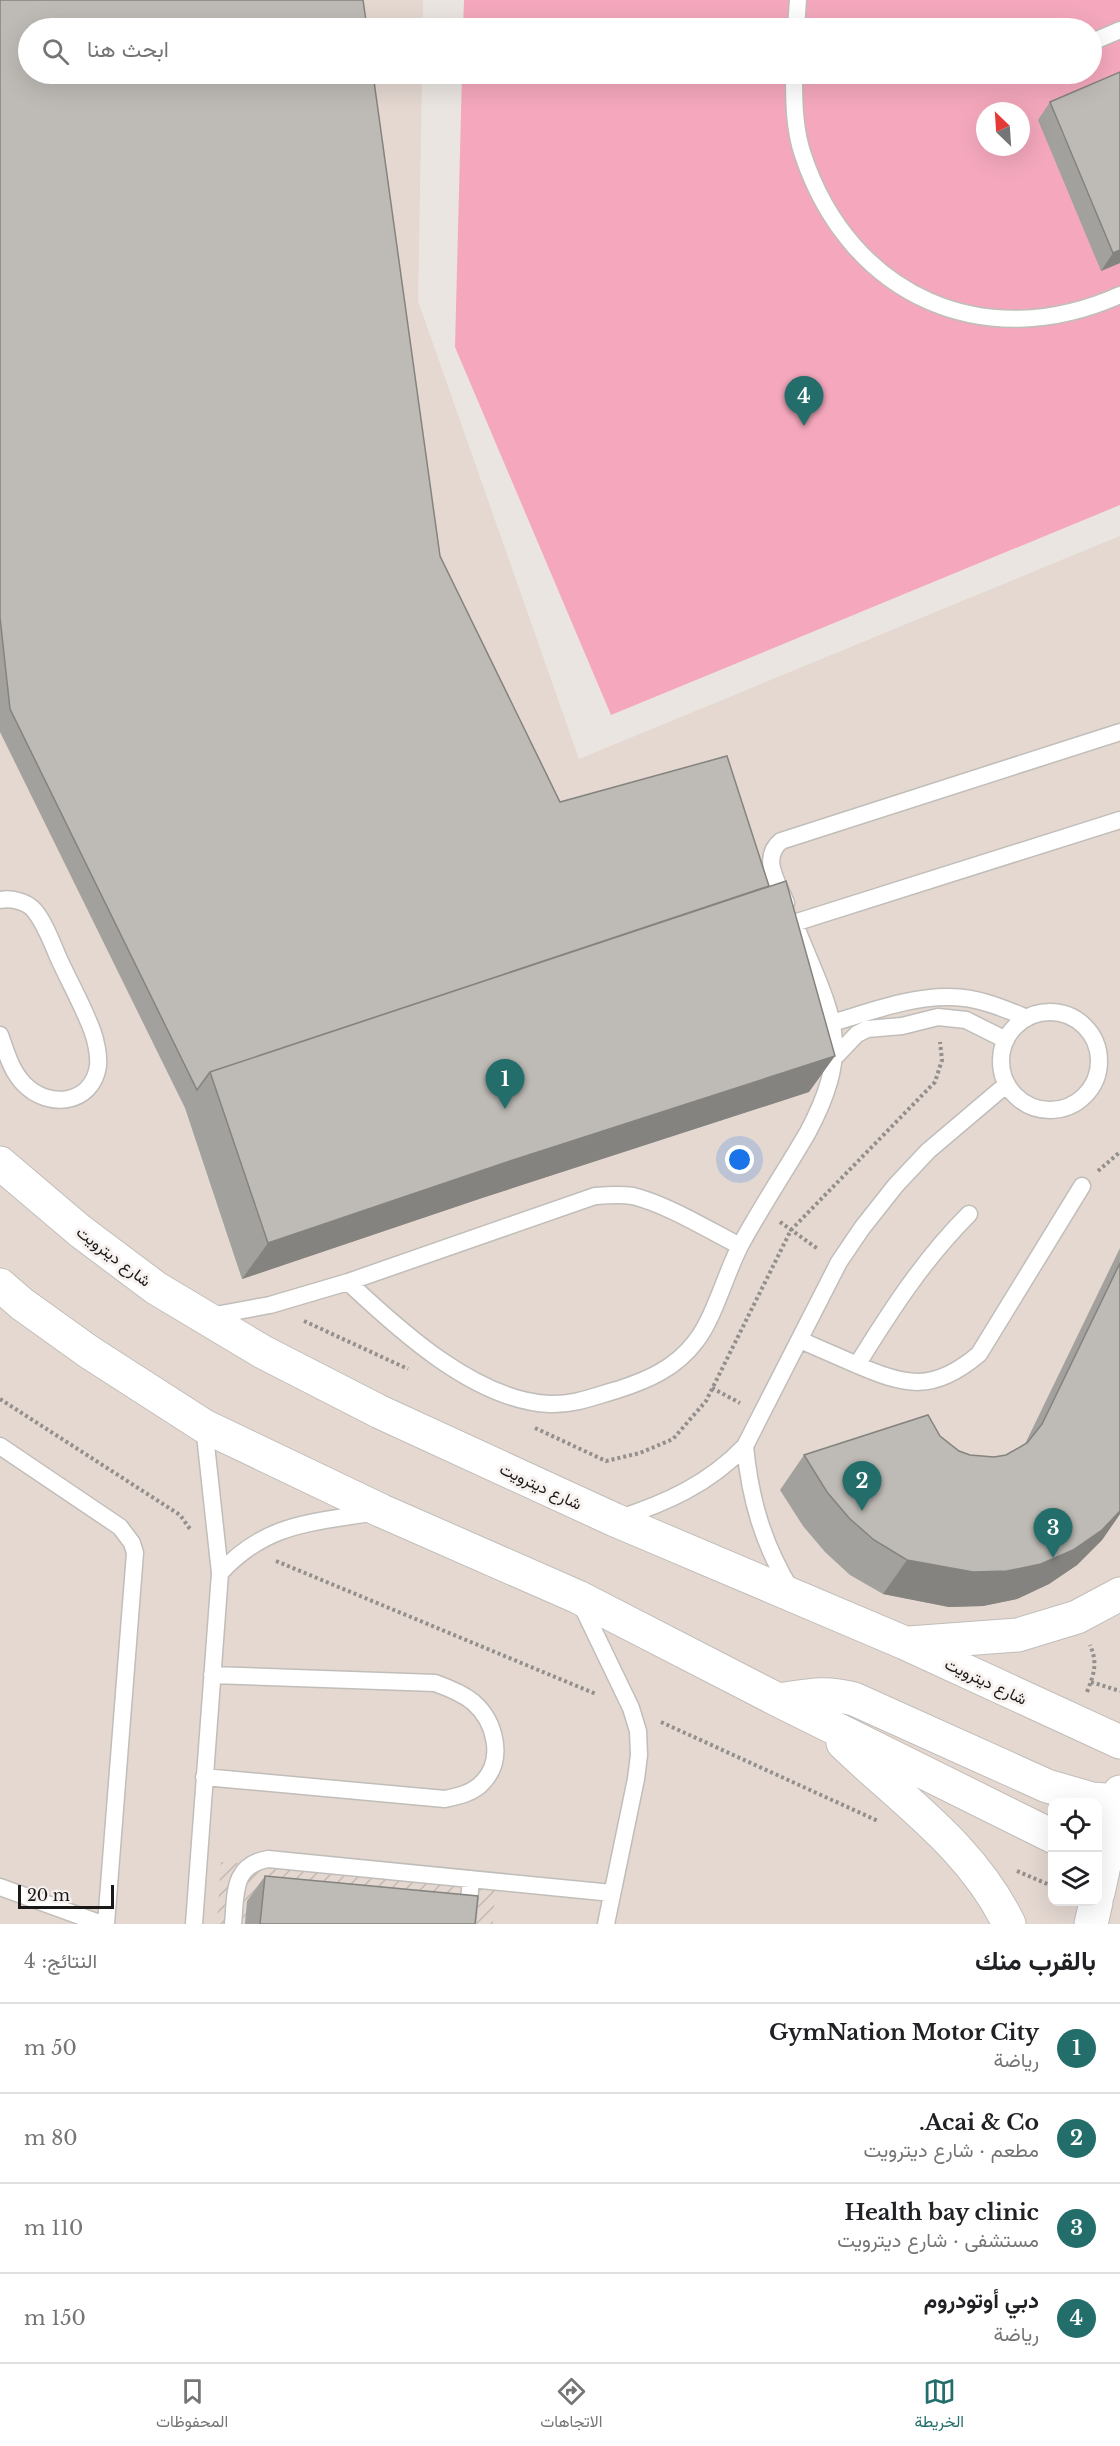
<!DOCTYPE html>
<html lang="ar">
<head>
<meta charset="utf-8">
<style>
  :root { --surface:#fff; --page:#f6f6f6; --text:#202124; --muted:#757577; --line:#e0e0e0; --accent:#236e6b }
  body { margin:0; font-family:"Libre Baskerville",Vazirmatn,serif; background:var(--page); color:var(--text); direction:rtl }
  .controls { position:absolute; right:18px; bottom:18px; display:grid; overflow:hidden; border-radius:12px; box-shadow:0 6px 24px #0002 }
  .controls button { width:54px; height:54px; display:grid; place-items:center; padding:0; border:0; border-bottom:2px solid var(--line); background:var(--surface); color:var(--text); font:30px sans-serif }
  .compass { position:absolute; left:976px; top:102px; width:54px; height:54px; border-radius:50%; background:var(--surface); box-shadow:0 6px 24px #0002; rotate:335deg }
  .scale { position:absolute; left:18px; bottom:15px; width:96px; box-sizing:border-box; padding-left:6px; border:3px solid #1b1918; border-top:0; font-size:16px; line-height:21px; white-space:nowrap; color:#1b1918; -webkit-text-stroke:4px #f7f2ef; paint-order:stroke }
  .you { position:absolute; left:740px; top:1160px; width:21px; height:21px; margin:-15px; border:4px solid #fff; border-radius:50%; background:#1a73e8; box-shadow:0 0 0 9px #1a73e833 }
  .badge { display:grid; place-items:center; width:39px; height:39px; border-radius:50%; background:var(--accent); color:#fff; font-size:20px; font-weight:700 }
  .pin { position:absolute; translate:-50% -50px; filter:drop-shadow(0 2px 3px #0008) }
  .pin::after { content:''; position:absolute; top:32px; width:21px; height:18px; background:inherit; clip-path:polygon(0 0,100% 0,50% 100%) }
  .list { margin:0; padding:0; list-style:none }
  h2 { display:flex; justify-content:space-between; align-items:center; height:78px; margin:0; padding:0 24px; font-size:26px }
  h2 small { font-size:20px; font-weight:400; color:var(--muted) }
  .list li { display:grid; grid-template-columns:39px 1fr auto; gap:18px; align-items:center; box-sizing:border-box; height:90px; padding:0 24px; border-top:2px solid var(--line) }
  .list b { display:block; font-size:22px; white-space:nowrap }
  .list p { margin:0; font-size:20px; white-space:nowrap; color:var(--muted) }
  .list em { font-size:20px; font-style:normal; color:var(--muted) }
  .icon { flex:none; width:33px; height:33px; fill:none; stroke:currentColor; stroke-width:2; stroke-linecap:round; stroke-linejoin:round }
  .map { position:relative; flex:none; width:1120px; height:1924px; overflow:hidden; direction:ltr }
  .search { position:absolute; background:var(--surface); box-shadow:0 6px 24px #0002; left:18px; right:18px; top:18px; height:66px; display:flex; align-items:center; gap:15px; box-sizing:border-box; padding:0 21px; border-radius:33px; color:var(--muted); font-size:22px }
  .sheet { height:438px; background:var(--surface) }
  nav { display:flex; justify-content:space-around; align-items:center; box-sizing:border-box; height:84px; border-top:2px solid var(--line); background:var(--surface); font-size:16px; color:var(--muted) }
  nav a { display:grid; justify-items:center; gap:3px }
  nav .on { color:var(--accent) }
  .map>svg:first-child { display:block }
</style>
</head>
<body>
<div class="map">
<svg width="1120" height="1924" viewBox="0 0 1120 1924">
  <defs>
    <pattern id="industrial-furrows" width="10" height="10" patternUnits="userSpaceOnUse" patternTransform="scale(1.5)"><rect width="10" height="10" fill="#e4d8d1"/><path d="M-1 1l2-2M0 10L10 0M9 11l2-2" fill="none" stroke="#c3b9b3"/></pattern>
  </defs>
  <rect width="100%" height="100%" fill="#eae5e1"/>
  <path fill="#e4d8d1" fill-rule="evenodd" d="M0,0H423V28H28V74H422L418,301L579,759L1120,536V1924H0ZM1052,1802H1098V1902H1052Z"/>
  <path fill="url(#industrial-furrows)" d="M221,1862L496,1878L493,1924H217Z"/>
  <path fill="#f5a8bd" fill-rule="evenodd" d="M464,0H1120V505L611,715L455,347L462,74H1092V28H463ZM985,111H1021V147H985Z"/>
  <g fill="none" stroke-linecap="round" stroke-linejoin="round">
    <g stroke="#c1bdb9" stroke-width="19">
      <path id="lane" d="M796,28L798,0
        M1092,42L1120,30
        M794,74C794,100 794,129 803,155C850,296 984,356 1120,295
        M0,900C11,898 26,901 34,910C45,923 52,943 59,959C70,983 83,1006 92,1030C96,1040 99,1056 98,1066C92,1105 48,1109 24,1084C11,1071 6,1051 0,1035
        M786,903C778,883 760,858 781,841L1120,732
        M794,923L1120,820
        M1001 1061a49 49 0 1 1 98 0a49 49 0 1 1-98 0Z
        M832,1023C870,1012 911,996 951,997C977,997 1003,1008 1027,1018
        M835,1057L857,1034L867,1029L902,1026L938,1017L966,1020L1006,1040
        M348,1282C399,1330 476,1401 550,1404C574,1405 595,1396 617,1390C648,1380 676,1368 696,1341C714,1318 726,1273 740,1246C761,1207 786,1170 808,1132C854,1045 832,1016 798,932
        M210,1316L270,1305L348,1282L595,1196C608,1195 620,1194 633,1196C668,1205 707,1229 740,1246
        M800,1340C818,1348 837,1356 855,1364C906,1386 933,1393 979,1354L1082,1186
        M857,1365C891,1310 924,1259 969,1214
        M0,1446L120,1527L132,1543L135,1553L106,1924
        M745,1446C750,1499 763,1544 791,1590
        M617,1519C666,1503 709,1484 745,1446L839,1262L862,1228L896,1185L928,1151L1007,1084
        M220,1573C267,1522 312,1523 376,1512
        M580,1602L631,1708L638,1731L639,1755L636,1779L606,1924
        M204,1777L445,1799C459,1796 473,1793 483,1782C505,1759 495,1721 473,1702C462,1693 449,1688 435,1683L212,1675
        M0,1887L102,1924
        M194,1924L220,1573L204,1426
        M233,1924C236,1894 232,1865 268,1859L612,1893
        M467,1924L471,1879"/>
    </g>
    <g stroke="#c1bdb9" stroke-width="35">
      <path id="secondary" d="M0,1163L80,1231L156,1288L263,1352L380,1412L615,1520L905,1643L1120,1742
        M0,1285L22,1304L89,1352L204,1426L382,1511L578,1597L778,1700L1052,1836
        M909,1643L1018,1635L1077,1617L1120,1594
        M778,1700C808,1696 823,1691 854,1699L1047,1786L1092,1799L1120,1801
        M843,1743C903,1801 972,1847 1009,1924
        M1098,1893L1120,1792
        M1091,1924L1096,1902"/>
    </g>
    <path stroke="#938f8c" stroke-width="4" stroke-dasharray="3 3" stroke-linecap="butt" d="M1098,1171L1120,1152
      M780,1222L818,1249
      M304,1321L408,1369
      M712,1388L740,1403
      M0,1399L180,1515L190,1529
      M535,1428L606,1461L640,1453L673,1439L706,1401L791,1230L935,1082L942,1060L940,1042
      M276,1561L596,1694
      M1091,1682L1120,1691
      M1087,1692C1094,1674 1098,1663 1090,1645
      M661,1722L878,1821
      M1017,1871L1052,1886"/>
    <use href="#lane" stroke="#fff" stroke-width="16"/>
    <use href="#secondary" stroke="#fff" stroke-width="33"/>
  </g>
  <path fill="#a3a19d" d="M0,0L440,556L560,802L809,1092L485,1197L242,1279L185,1108L0,732Z
    M1120,72V263L1101,271L1038,120L1050,102Z
    M1120,1248V1514L1102,1540L1077,1565L1049,1584L1017,1599L983,1606L949,1607L883,1594L850,1575L825,1552L803,1526L780,1490L804,1455L940,1436L959,1451L970,1455L994,1457L1006,1455L1025,1444Z
    M265,1876L475,1924H245L247,1901Z"/>
  <path fill="#85837f" d="M1120,250V263L1101,271L1113,253Z
    M835,1056L809,1092L485,1197L242,1279L268,1243L510,1161Z
    M1120,1511V1514L1102,1540L1077,1565L1049,1584L1017,1599L983,1606L949,1607L883,1594L907,1560Z"/>
  <path fill="#bebbb6" stroke="#85837f" stroke-width="1.5" d="M0,0H363L367,28H28V74H373L440,556L560,802L727,756L769,886L210,1072L197,1090L10,709L0,617Z
    M1120,72V250L1113,253L1050,102Z
    M786,881L835,1056L510,1161L268,1243L210,1072Z
    M1120,1263V1511L1102,1530L1073,1550L1041,1564L1007,1571L973,1572L907,1560L874,1540L849,1518L827,1492L804,1455L928,1415L940,1436L959,1451L970,1455L994,1457L1006,1455L1027,1443L1042,1424Z
    M265,1876L478,1896L475,1924H260Z"/>
  <g text-anchor="middle" dominant-baseline="central" stroke-width="6" stroke-linejoin="round" paint-order="stroke">
    <g font-size="16" fill="#1b1918" stroke="#f7f2ef">
      <text transform="translate(114 1256) rotate(37)">شارع ديترويت</text>
      <text transform="translate(541 1486) rotate(25)">شارع ديترويت</text>
      <text transform="translate(986 1681) rotate(25)">شارع ديترويت</text>
    </g>
  </g>
</svg>
<div class="controls">
<button><svg class="icon" aria-label="locate" viewBox="0 0 24 24"><circle cx="12" cy="12" r="6"/><path d="M12 2v4M12 18v4M2 12h4M18 12h4"/></svg></button>
<button><svg class="icon" aria-label="layers" viewBox="0 0 24 24"><path d="M12 4l9 5-9 5-9-5zM3 14l9 5 9-5"/></svg></button>
</div>
<svg class="compass" viewBox="-18 -18 36 36"><path d="M0-13l5 13h-10z" fill="#e53935"/><path d="M0 13l5-13h-10z" fill="#757577"/></svg>
<div class="scale">20 m</div>
<div class="you"></div>
<div class="pin badge" style="left:505px;top:1109px">1</div>
<div class="pin badge" style="left:862px;top:1511px">2</div>
<div class="pin badge" style="left:1053px;top:1558px">3</div>
<div class="pin badge" style="left:804px;top:426px">4</div>
<div class="search"><svg class="icon" aria-label="search" viewBox="0 0 24 24"><circle cx="10" cy="10" r="6"/><path d="M15 15l6 6"/></svg>ابحث هنا</div>
</div>
<section class="sheet">
<h2>بالقرب منك<small>النتائج: 4</small></h2>
<ul class="list">
<li><span class="badge">1</span><div><b>GymNation Motor City</b><p>رياضة</p></div><em>50 m</em></li>
<li><span class="badge">2</span><div><b>Acai &amp; Co.</b><p>مطعم · شارع ديترويت</p></div><em>80 m</em></li>
<li><span class="badge">3</span><div><b>Health bay clinic</b><p>مستشفى · شارع ديترويت</p></div><em>110 m</em></li>
<li><span class="badge">4</span><div><b>دبي أوتودروم</b><p>رياضة</p></div><em>150 m</em></li>
</ul>
</section>
<nav>
<a class="on"><svg class="icon" aria-label="map" viewBox="0 0 24 24"><path d="M3 6l6-2 6 2 6-2v14l-6 2-6-2-6 2zM9 4v14M15 6v14"/></svg>الخريطة</a>
<a><svg class="icon" aria-label="directions" viewBox="0 0 24 24"><path d="M12 3l9 9-9 9-9-9zM9 14v-3h6M13 9l2 2-2 2"/></svg>الاتجاهات</a>
<a><svg class="icon" aria-label="saved" viewBox="0 0 24 24"><path d="M7 4h10v16l-5-4-5 4z"/></svg>المحفوظات</a>
</nav>
</body>
</html>
